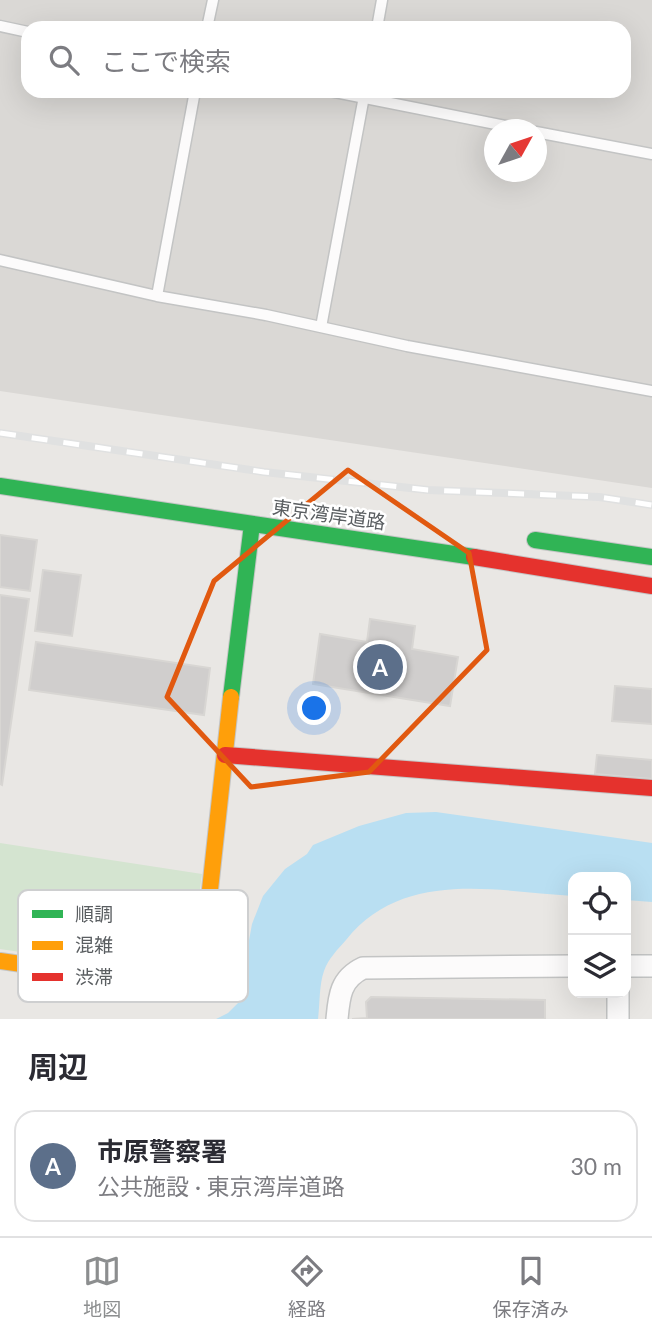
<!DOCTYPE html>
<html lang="ja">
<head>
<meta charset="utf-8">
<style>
  :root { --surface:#fff; --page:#f7f7f7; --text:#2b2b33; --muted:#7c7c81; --line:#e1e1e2; --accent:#8c8e8f }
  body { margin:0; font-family:Lato,"Noto Sans JP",sans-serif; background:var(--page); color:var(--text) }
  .controls { position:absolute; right:21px; bottom:21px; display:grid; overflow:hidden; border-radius:14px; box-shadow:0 7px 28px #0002 }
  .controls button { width:63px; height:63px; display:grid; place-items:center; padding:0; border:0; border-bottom:2px solid var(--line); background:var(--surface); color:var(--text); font:35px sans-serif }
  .compass { position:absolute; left:484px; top:119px; width:63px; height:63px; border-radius:50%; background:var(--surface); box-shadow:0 7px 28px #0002; rotate:50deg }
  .you { position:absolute; left:315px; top:709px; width:24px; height:24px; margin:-18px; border:5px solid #fff; border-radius:50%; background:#1a73e8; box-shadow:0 0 0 10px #1a73e833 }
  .badge { display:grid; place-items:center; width:46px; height:46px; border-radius:50%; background:var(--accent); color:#fff; font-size:23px; font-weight:700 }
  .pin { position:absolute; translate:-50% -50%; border:4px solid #fff; box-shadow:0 2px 7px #0006 }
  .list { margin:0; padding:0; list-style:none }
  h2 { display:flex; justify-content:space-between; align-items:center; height:91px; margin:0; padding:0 28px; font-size:30px }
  h2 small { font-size:23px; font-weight:400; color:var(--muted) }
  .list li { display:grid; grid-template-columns:46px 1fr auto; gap:21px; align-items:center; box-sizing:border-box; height:112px; margin:0 14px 14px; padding:0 14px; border:2px solid var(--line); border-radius:21px }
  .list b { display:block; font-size:26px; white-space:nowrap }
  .list p { margin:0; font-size:23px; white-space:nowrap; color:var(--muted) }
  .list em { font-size:23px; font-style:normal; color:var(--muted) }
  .icon { flex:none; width:38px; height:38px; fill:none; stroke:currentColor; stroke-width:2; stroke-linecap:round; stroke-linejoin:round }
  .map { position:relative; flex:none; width:652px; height:1019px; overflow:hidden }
  .search { position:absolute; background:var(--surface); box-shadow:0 7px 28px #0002; left:21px; right:21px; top:21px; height:77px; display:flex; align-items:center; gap:18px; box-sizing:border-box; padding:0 24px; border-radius:21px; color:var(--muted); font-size:26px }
  .sheet { height:217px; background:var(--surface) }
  nav { display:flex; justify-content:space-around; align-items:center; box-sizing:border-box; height:98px; border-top:2px solid var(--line); background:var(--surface); font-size:19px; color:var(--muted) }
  nav a { display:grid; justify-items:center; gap:4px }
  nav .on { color:var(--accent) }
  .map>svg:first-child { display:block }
</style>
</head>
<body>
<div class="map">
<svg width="652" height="1019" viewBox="0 0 652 1019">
  <rect width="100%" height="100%" fill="#e9e7e4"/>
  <path fill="#dad8d5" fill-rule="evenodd" d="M0,0H652V488L0,391ZM28,28H624V91H28ZM494,130H536V172H494Z"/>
  <path fill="#d4e4d0" d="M0,843L202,874L190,963L174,975L0,949Z"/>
  <path fill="#b9dff2" d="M436,812L652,843V902L626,900V877H573V896C494,891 403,869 346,940C338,949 328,959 324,971C319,985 320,1004 318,1019H216L228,1013L242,999L243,973L252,924L263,896L285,869L307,854L313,845L359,826L406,813Z"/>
  <path fill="#d0cecd" stroke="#d8d6d3" stroke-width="2" d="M0,535L37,540L30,591L0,587Z
    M43,570L81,575L72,636L35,631Z
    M0,595L29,599L2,785L0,784Z
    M370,619L415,626L412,649L458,657L450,706L313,684L320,634L367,642Z
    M36,642L210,668L204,715L29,690Z
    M615,686L652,689V724L612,721Z
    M597,755L652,760V779L595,774Z
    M371,997L545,1000V1019H352L367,1018L366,1002Z"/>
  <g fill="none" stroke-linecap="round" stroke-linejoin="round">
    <g stroke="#c3c4c4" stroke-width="13">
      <path id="lane" d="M0,26L28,32
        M207,28L213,0
        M377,28L382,0
        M330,91L526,130
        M536,132L652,154
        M0,260L157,296L266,315L407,346L652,391
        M157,296L195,91
        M321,327L365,91"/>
    </g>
    <g stroke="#c3c4c4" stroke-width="24">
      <path id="street" d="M626,966H652
        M337,1019C339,997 340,979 363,968L573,966
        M618,1019V993"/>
    </g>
    <g stroke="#c4c5c5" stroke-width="18">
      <path id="fast" d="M0,486L474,557
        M535,540L652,557
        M231,697L252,524"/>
    </g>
    <g stroke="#c4c5c5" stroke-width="18">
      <path id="slow" d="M0,961L167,985C183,984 194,977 202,963L231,697"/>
    </g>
    <g stroke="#c4c5c5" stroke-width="18">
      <path id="jam" d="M474,557L652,586
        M225,755L652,788"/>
    </g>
    <use href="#lane" stroke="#fcfbfb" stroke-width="10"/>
    <use href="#street" stroke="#fcfbfb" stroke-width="21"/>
    <use href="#fast" stroke="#30b455" stroke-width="16"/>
    <use href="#slow" stroke="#ff9f0a" stroke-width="16"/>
    <use href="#jam" stroke="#e5322d" stroke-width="16"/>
    <g stroke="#e0e1e1" stroke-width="8">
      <path id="rail" d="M0,433L264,472L428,490L599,497L652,505"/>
    </g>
    <use href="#rail" stroke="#fff" stroke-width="5" stroke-dasharray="16" stroke-linecap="butt"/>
  </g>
  <path fill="none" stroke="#e15910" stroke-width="5" stroke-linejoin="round" d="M348,470L469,553L487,650L369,772L251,787L167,697L214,581Z"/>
  <g text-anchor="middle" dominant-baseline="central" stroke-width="5" stroke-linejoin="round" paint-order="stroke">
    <g font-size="19" fill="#5a5e61" stroke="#fff">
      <text transform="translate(329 514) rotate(8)">東京湾岸道路</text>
    </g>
  </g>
  <rect x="18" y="890" width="230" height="112" rx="10" fill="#fff" stroke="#cecfd0" stroke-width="2"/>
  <rect x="32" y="910" width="31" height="8" fill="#30b455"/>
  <rect x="32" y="941" width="31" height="9" fill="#ff9f0a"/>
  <rect x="32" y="973" width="31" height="8" fill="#e5322d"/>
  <g font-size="19" fill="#5a5e61">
    <text x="75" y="921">順調</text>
    <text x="75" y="952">混雑</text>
    <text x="75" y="984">渋滞</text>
  </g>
</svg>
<div class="controls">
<button><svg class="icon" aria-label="locate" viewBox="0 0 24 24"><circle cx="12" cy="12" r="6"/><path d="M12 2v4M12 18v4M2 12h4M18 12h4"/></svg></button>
<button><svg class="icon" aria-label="layers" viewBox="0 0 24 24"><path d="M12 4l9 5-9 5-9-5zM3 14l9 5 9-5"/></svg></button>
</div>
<svg class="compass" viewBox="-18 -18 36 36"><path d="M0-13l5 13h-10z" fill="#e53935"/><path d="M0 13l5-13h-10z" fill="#7c7c81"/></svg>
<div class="you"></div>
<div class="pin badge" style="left:380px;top:667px;background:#5c6f8a">A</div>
<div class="search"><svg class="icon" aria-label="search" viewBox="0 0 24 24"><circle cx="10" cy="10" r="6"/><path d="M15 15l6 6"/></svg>ここで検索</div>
</div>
<section class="sheet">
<h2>周辺<small></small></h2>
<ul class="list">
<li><span class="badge" style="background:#5c6f8a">A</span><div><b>市原警察署</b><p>公共施設 · 東京湾岸道路</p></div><em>30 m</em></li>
</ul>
</section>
<nav>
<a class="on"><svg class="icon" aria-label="map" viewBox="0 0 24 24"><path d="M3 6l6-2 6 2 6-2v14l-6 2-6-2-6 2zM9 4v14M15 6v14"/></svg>地図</a>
<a><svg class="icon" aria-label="directions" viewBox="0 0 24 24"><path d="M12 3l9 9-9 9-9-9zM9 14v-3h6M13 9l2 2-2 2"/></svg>経路</a>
<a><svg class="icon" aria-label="saved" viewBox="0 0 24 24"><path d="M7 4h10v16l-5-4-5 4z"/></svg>保存済み</a>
</nav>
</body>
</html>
